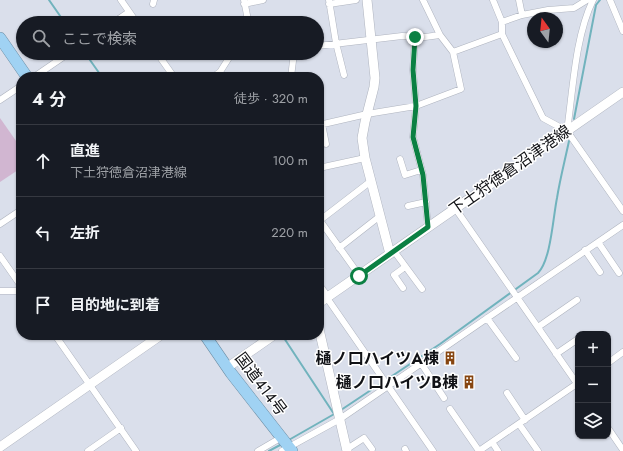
<!DOCTYPE html>
<html lang="ja">
<head>
<meta charset="utf-8">
<style>
  :root { --surface:#171b24; --page:#20242c; --text:#f1f3f6; --muted:#9ea1a6; --line:#363941 }
  body { margin:0; font-family:Jost,"Noto Sans JP",sans-serif; background:var(--page); color:var(--text) }
  .controls { position:absolute; right:12px; bottom:12px; display:grid; overflow:hidden; border-radius:8px; box-shadow:0 1px 3px #0004 }
  .controls button { width:36px; height:36px; display:grid; place-items:center; padding:0; border:0; border-bottom:1px solid var(--line); background:var(--surface); color:var(--text); font:20px sans-serif }
  .compass { position:absolute; left:527px; top:12px; width:36px; height:36px; border-radius:50%; background:var(--surface); box-shadow:0 1px 3px #0004; rotate:345deg }
  .stop { position:absolute; width:12px; height:12px; margin:-9px; border:3px solid #0b8043; border-radius:50%; background:#fff }
  .stop.end { background:#0b8043; border-color:#fff; box-shadow:0 1px 4px #0008 }
  .list { margin:0; padding:0; list-style:none }
  h2 { display:flex; justify-content:space-between; align-items:center; height:52px; margin:0; padding:0 16px; font-size:17px }
  h2 small { font-size:13px; font-weight:400; color:var(--muted) }
  .list li { display:grid; grid-template-columns:26px 1fr auto; gap:12px; align-items:center; box-sizing:border-box; height:72px; padding:0 16px; border-top:1px solid var(--line) }
  .list b { display:block; font-size:15px; white-space:nowrap }
  .list p { margin:0; font-size:13px; white-space:nowrap; color:var(--muted) }
  .list em { font-size:13px; font-style:normal; color:var(--muted) }
  .icon { flex:none; width:22px; height:22px; fill:none; stroke:currentColor; stroke-width:2; stroke-linecap:round; stroke-linejoin:round }
  .map { position:relative; flex:none; width:623px; height:451px; overflow:hidden }
  .search { position:absolute; background:var(--surface); box-shadow:0 1px 3px #0004; left:16px; top:16px; width:308px; height:44px; display:flex; align-items:center; gap:10px; box-sizing:border-box; padding:0 14px; border-radius:22px; color:var(--muted); font-size:15px }
  .panel { position:absolute; background:var(--surface); box-shadow:0 1px 3px #0004; left:16px; top:72px; width:308px; height:268px; border-radius:16px }
  .map>svg:first-child { display:block }
</style>
</head>
<body>
<div class="map">
<svg width="623" height="451" viewBox="0 0 623 451">
  <rect width="100%" height="100%" fill="#dadfeb"/>
  <path fill="#d1b6d1" d="M0,118L21,148V168L0,182Z"/>
  <g fill="none" stroke-linecap="round" stroke-linejoin="round">
    <path stroke="#71b3bd" stroke-width="2" d="M49,0L65,23
      M85,53L102,77
      M574,119L596,5L600,0
      M282,335L334,414
      M341,410L440,344L538,273C551,260 553,217 557,198C560,179 565,160 569,141
      M287,441L336,413
      M269,451L282,444"/>
    <g stroke="#afb4bf" stroke-width="7">
      <path id="street" d="M121,0L137,23
        M244,0L247,15V23
        M329,0L336,43L344,75
        M423,0L440,35
        M493,0L502,22V34L543,118L567,131L623,211
        M519,0L522,15
        M610,0L623,31
        M153,4L154,0
        M244,4L263,0
        M329,4L356,0
        M502,22L522,15L548,10L574,8L587,0
        M113,23L129,12
        M415,37L413,70L416,106L413,137L423,175L428,227
        M317,46L402,36L425,37L440,35L453,52L502,34
        M157,53L174,77
        M34,77L69,53
        M213,77L220,72L232,53
        M291,77L294,53
        M0,100L21,86
        M322,124L326,144
        M319,125L367,114L416,106L461,89L453,52
        M567,131C573,90 575,37 593,0
        M400,159L405,175L421,170
        M319,168L365,158
        M408,206L426,202
        M455,208L578,385
        M319,219L359,275
        M319,221L371,181
        M0,224L21,210
        M598,242L619,273
        M339,248L380,216
        M585,250L600,272
        M394,251L422,289
        M0,256L21,286
        M403,288L394,275L405,267
        M0,291H21
        M327,298L433,451
        M487,318L516,358
        M538,327L577,300
        M55,335L136,451
        M556,354L578,339
        M421,363L444,398
        M608,363L623,352
        M507,393L525,420
        M450,409L479,451
        M519,424L538,451
        M608,428L623,450
        M492,442L498,451
        M347,449L364,438L372,449
        M405,449L406,451
        M88,451L121,428
        M258,451L282,437
        M282,451L340,419L623,225
        M479,451L578,383"/>
    </g>
    <g stroke="#afb4bf" stroke-width="10">
      <path id="secondary" d="M367,0L375,78L374,87L365,122L362,138L365,158L390,254
        M319,287L327,298
        M319,303L623,92
        M319,329L347,451
        M228,367L274,335
        M0,447L161,335"/>
    </g>
    <g stroke="#6e8fa6" stroke-width="12">
      <path id="highway" d="M0,38L27,77
        M205,335L231,373L292,451"/>
    </g>
    <use href="#street" stroke="#fff" stroke-width="6"/>
    <use href="#secondary" stroke="#fff" stroke-width="9"/>
    <use href="#highway" stroke="#a0d2f3" stroke-width="11"/>
  </g>
  <g fill="none" stroke-linecap="round" stroke-linejoin="round">
    <path stroke="#0b8043" stroke-width="5" d="M359,276L428,227L423,175L413,137L416,106L413,70L415,37"/>
  </g>
  <defs>
    <g id="building-bare" transform="scale(1.08)"><path d="M-4-6H4V6H1V3H-1V6H-4ZM-2.5-4.3h1.7v1.8h-1.7ZM.8-4.3h1.7v1.8H.8ZM-2.5-1h1.7V.8h-1.7ZM.8-1h1.7V.8H.8Z" fill="#864510" stroke="#fff" stroke-width="2.5" paint-order="stroke"/></g>
  </defs>
  <g fill-rule="evenodd">
    <use href="#building-bare" x="450" y="358"/>
    <use href="#building-bare" x="469" y="382"/>
  </g>
  <g text-anchor="middle" dominant-baseline="central" stroke-width="3" stroke-linejoin="round" paint-order="stroke">
    <g font-size="16" fill="#111216" stroke="#fff">
      <text transform="translate(510 170) rotate(-35)">下土狩徳倉沼津港線</text>
      <text transform="translate(261 384) rotate(53)">国道414号</text>
    </g>
    <g font-size="16" font-weight="bold" fill="#111216" stroke="#fff" text-anchor="end">
      <text x="439" y="358">樋ノ口ハイツA棟</text>
      <text x="458" y="382">樋ノ口ハイツB棟</text>
    </g>
  </g>
</svg>
<div class="controls">
<button>+</button>
<button>−</button>
<button><svg class="icon" aria-label="layers" viewBox="0 0 24 24"><path d="M12 4l9 5-9 5-9-5zM3 14l9 5 9-5"/></svg></button>
</div>
<svg class="compass" viewBox="-18 -18 36 36"><path d="M0-13l5 13h-10z" fill="#e53935"/><path d="M0 13l5-13h-10z" fill="#9ea1a6"/></svg>
<div class="stop" style="left:359px;top:276px"></div>
<div class="stop end" style="left:415px;top:37px"></div>
<div class="search"><svg class="icon" aria-label="search" viewBox="0 0 24 24"><circle cx="10" cy="10" r="6"/><path d="M15 15l6 6"/></svg>ここで検索</div>
<section class="panel">
<h2>4 分<small>徒歩 · 320 m</small></h2>
<ul class="list">
<li><svg class="icon" aria-label="ahead" viewBox="0 0 24 24"><path d="M12 20V5M6 11l6-6 6 6"/></svg><div><b>直進</b><p>下土狩徳倉沼津港線</p></div><em>100 m</em></li>
<li><svg class="icon" aria-label="left" viewBox="0 0 24 24"><path d="M17 20v-9H6M10 6l-5 5 5 5"/></svg><div><b>左折</b></div><em>220 m</em></li>
<li><svg class="icon" aria-label="arrive" viewBox="0 0 24 24"><path d="M6 21V4h12l-3 4 3 4H6"/></svg><div><b>目的地に到着</b></div></li>
</ul>
</section>
</div>
</body>
</html>
